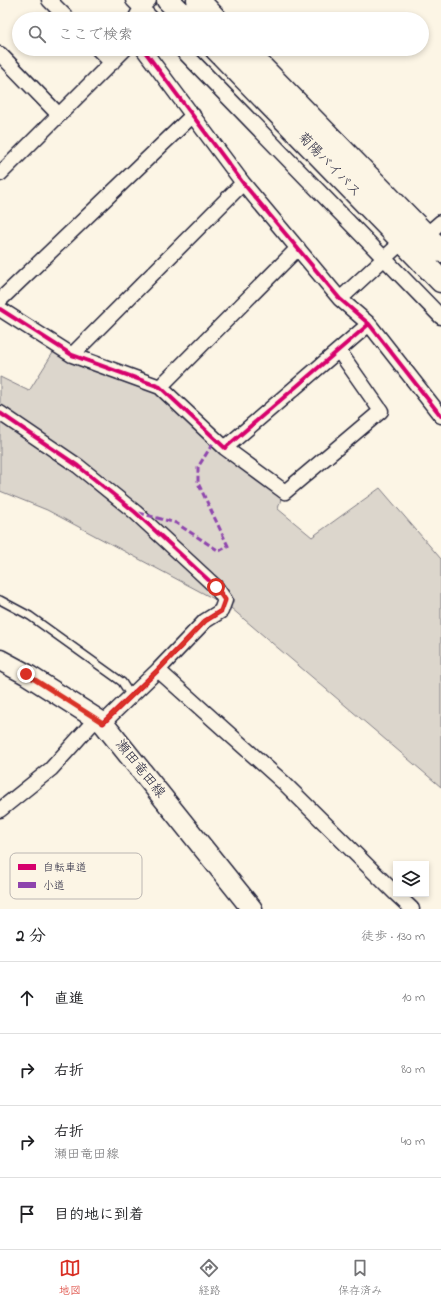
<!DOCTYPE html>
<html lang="ja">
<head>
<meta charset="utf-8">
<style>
  :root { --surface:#fff; --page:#f2f2f2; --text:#202124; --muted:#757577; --line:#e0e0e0; --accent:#d93025 }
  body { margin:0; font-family:"Indie Flower","Klee One",sans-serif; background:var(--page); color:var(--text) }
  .controls { position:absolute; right:12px; bottom:12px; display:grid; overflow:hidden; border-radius:0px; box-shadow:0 2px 6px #0003 }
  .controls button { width:36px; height:36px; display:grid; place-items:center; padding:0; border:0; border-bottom:1px solid var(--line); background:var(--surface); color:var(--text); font:20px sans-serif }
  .stop { position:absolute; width:12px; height:12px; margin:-9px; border:3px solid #d93025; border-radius:50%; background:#fff }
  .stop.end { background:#d93025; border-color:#fff; box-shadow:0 1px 4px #0008 }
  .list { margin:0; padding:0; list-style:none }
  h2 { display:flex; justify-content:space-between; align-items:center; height:52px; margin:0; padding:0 16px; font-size:17px }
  h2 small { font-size:13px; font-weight:400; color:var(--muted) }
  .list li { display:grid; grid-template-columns:26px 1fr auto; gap:12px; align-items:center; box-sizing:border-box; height:72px; padding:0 16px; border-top:1px solid var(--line) }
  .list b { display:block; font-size:15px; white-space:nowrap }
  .list p { margin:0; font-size:13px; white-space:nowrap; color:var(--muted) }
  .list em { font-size:13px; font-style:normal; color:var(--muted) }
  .icon { flex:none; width:22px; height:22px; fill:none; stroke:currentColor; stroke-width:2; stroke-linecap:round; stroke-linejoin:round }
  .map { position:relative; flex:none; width:441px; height:909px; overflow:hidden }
  .search { position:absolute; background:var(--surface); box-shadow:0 2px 6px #0003; left:12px; right:12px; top:12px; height:44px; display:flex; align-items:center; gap:10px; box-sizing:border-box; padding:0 14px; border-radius:22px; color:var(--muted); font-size:15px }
  .sheet { height:340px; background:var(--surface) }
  nav { display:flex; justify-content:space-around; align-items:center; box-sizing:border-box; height:56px; border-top:1px solid var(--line); background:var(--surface); font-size:11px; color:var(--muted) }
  nav a { display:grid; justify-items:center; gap:2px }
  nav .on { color:var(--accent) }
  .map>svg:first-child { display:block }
</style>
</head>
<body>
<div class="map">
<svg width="441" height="909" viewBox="0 0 441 909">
  <rect width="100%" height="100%" fill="#fcf5e5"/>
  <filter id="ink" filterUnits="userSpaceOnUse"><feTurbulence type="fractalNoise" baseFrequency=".025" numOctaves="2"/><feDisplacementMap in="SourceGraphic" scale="8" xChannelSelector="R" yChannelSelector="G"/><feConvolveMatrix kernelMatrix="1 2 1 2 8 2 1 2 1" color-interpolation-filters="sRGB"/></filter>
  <g filter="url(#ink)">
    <path fill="#dcd6cc" stroke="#7f7c84" d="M56,348L157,391L282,495L278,509L312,537L380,488L441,559V787L231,608L47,510L0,491V377L29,391Z"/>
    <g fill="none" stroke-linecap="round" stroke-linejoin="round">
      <g stroke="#22223b" stroke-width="10">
        <path id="service" d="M0,600L30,616L122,682L131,696"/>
      </g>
      <g stroke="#22223b" stroke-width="17">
        <path id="minor" d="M49,0L68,19
          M133,0L152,19
          M135,19L141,8L149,0
          M98,49L112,63
          M143,49L243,183L340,299L369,324L441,416
          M181,49L441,317
          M0,54L59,115
          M0,174L125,49
          M426,235L441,222
          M340,299L403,241
          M0,300L193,115
          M0,309L72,355L160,387L225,448L369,324
          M72,355L243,183
          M160,387L298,248
          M0,413L78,466L135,512L216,587L225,600L221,611L205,621L158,670L103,723
          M225,448L285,492L381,411L339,351
          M158,670L284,783L396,894
          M0,810L51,769L96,719
          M396,894L412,909"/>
      </g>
      <g stroke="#22223b" stroke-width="23">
        <path id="secondary" d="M0,660L26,674L103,723L252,909"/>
      </g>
      <g stroke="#22223b" stroke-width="25">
        <path id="trunk" d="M168,0L187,19
          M198,0L216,19
          M216,49L441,281
          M244,49L441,251"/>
      </g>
      <use href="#service" stroke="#fcf5e5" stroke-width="7"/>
      <use href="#minor" stroke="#fcf5e5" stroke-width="14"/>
      <use href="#secondary" stroke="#fcf5e5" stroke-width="20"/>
      <use href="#trunk" stroke="#fcf5e5" stroke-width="22"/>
      <path stroke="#8e44ad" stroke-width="3" stroke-dasharray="6 3" stroke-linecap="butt" d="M139,513L176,523L219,551L228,546L198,483V467L215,440"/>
      <g stroke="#fcf5e5" stroke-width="6">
        <path id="cycleway" d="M143,49L243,183L340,299L369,324L441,416
          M0,309L72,355L160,387L225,448L369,324
          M0,413L78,466L135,512L216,587L225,600L221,611L205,621L158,670L103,723"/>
      </g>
      <use href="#cycleway" stroke="#d6006c" stroke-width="4"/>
    </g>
  </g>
  <g fill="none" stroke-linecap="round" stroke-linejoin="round" filter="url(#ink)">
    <path stroke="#d93025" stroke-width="5" d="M26,674L103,723L158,670L205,621L221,611L225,600L216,587"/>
  </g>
  <g text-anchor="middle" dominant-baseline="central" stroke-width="3.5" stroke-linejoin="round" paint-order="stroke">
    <g font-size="14" fill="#22223b" stroke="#fcf5e5">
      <text transform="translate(329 165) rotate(46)">菊陽バイパス</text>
      <text transform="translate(140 769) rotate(51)">瀬田竜田線</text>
    </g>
  </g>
  <rect x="10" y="853" width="132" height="46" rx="6" fill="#fcf5e5" stroke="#bbb6b2" stroke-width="1"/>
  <rect x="18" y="864" width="18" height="6" fill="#d6006c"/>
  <rect x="18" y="882" width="18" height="6" fill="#8e44ad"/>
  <g font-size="11" fill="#22223b">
    <text x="43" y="871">自転車道</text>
    <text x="43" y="889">小道</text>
  </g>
</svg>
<div class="controls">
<button><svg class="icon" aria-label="layers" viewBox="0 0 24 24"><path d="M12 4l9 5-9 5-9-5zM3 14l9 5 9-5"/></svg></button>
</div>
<div class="stop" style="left:216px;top:587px"></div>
<div class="stop end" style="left:26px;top:674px"></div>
<div class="search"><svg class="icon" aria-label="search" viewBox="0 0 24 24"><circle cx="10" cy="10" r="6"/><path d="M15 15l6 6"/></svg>ここで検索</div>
</div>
<section class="sheet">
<h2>2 分<small>徒歩 · 130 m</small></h2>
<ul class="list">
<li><svg class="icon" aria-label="ahead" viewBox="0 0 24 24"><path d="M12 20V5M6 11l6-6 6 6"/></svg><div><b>直進</b></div><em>10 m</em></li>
<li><svg class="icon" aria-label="right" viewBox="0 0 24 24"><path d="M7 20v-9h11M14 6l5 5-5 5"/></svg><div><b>右折</b></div><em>80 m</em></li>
<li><svg class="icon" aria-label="right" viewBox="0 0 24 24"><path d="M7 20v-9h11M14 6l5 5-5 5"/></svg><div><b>右折</b><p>瀬田竜田線</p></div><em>40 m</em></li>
<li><svg class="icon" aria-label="arrive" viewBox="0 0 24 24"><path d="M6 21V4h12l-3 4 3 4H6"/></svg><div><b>目的地に到着</b></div></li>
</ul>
</section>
<nav>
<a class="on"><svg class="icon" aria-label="map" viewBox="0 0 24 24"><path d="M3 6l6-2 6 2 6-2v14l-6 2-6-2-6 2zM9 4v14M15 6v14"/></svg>地図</a>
<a><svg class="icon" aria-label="directions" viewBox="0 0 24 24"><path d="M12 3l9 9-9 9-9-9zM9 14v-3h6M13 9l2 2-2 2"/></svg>経路</a>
<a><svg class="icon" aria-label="saved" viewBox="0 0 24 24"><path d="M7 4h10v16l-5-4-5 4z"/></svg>保存済み</a>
</nav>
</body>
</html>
